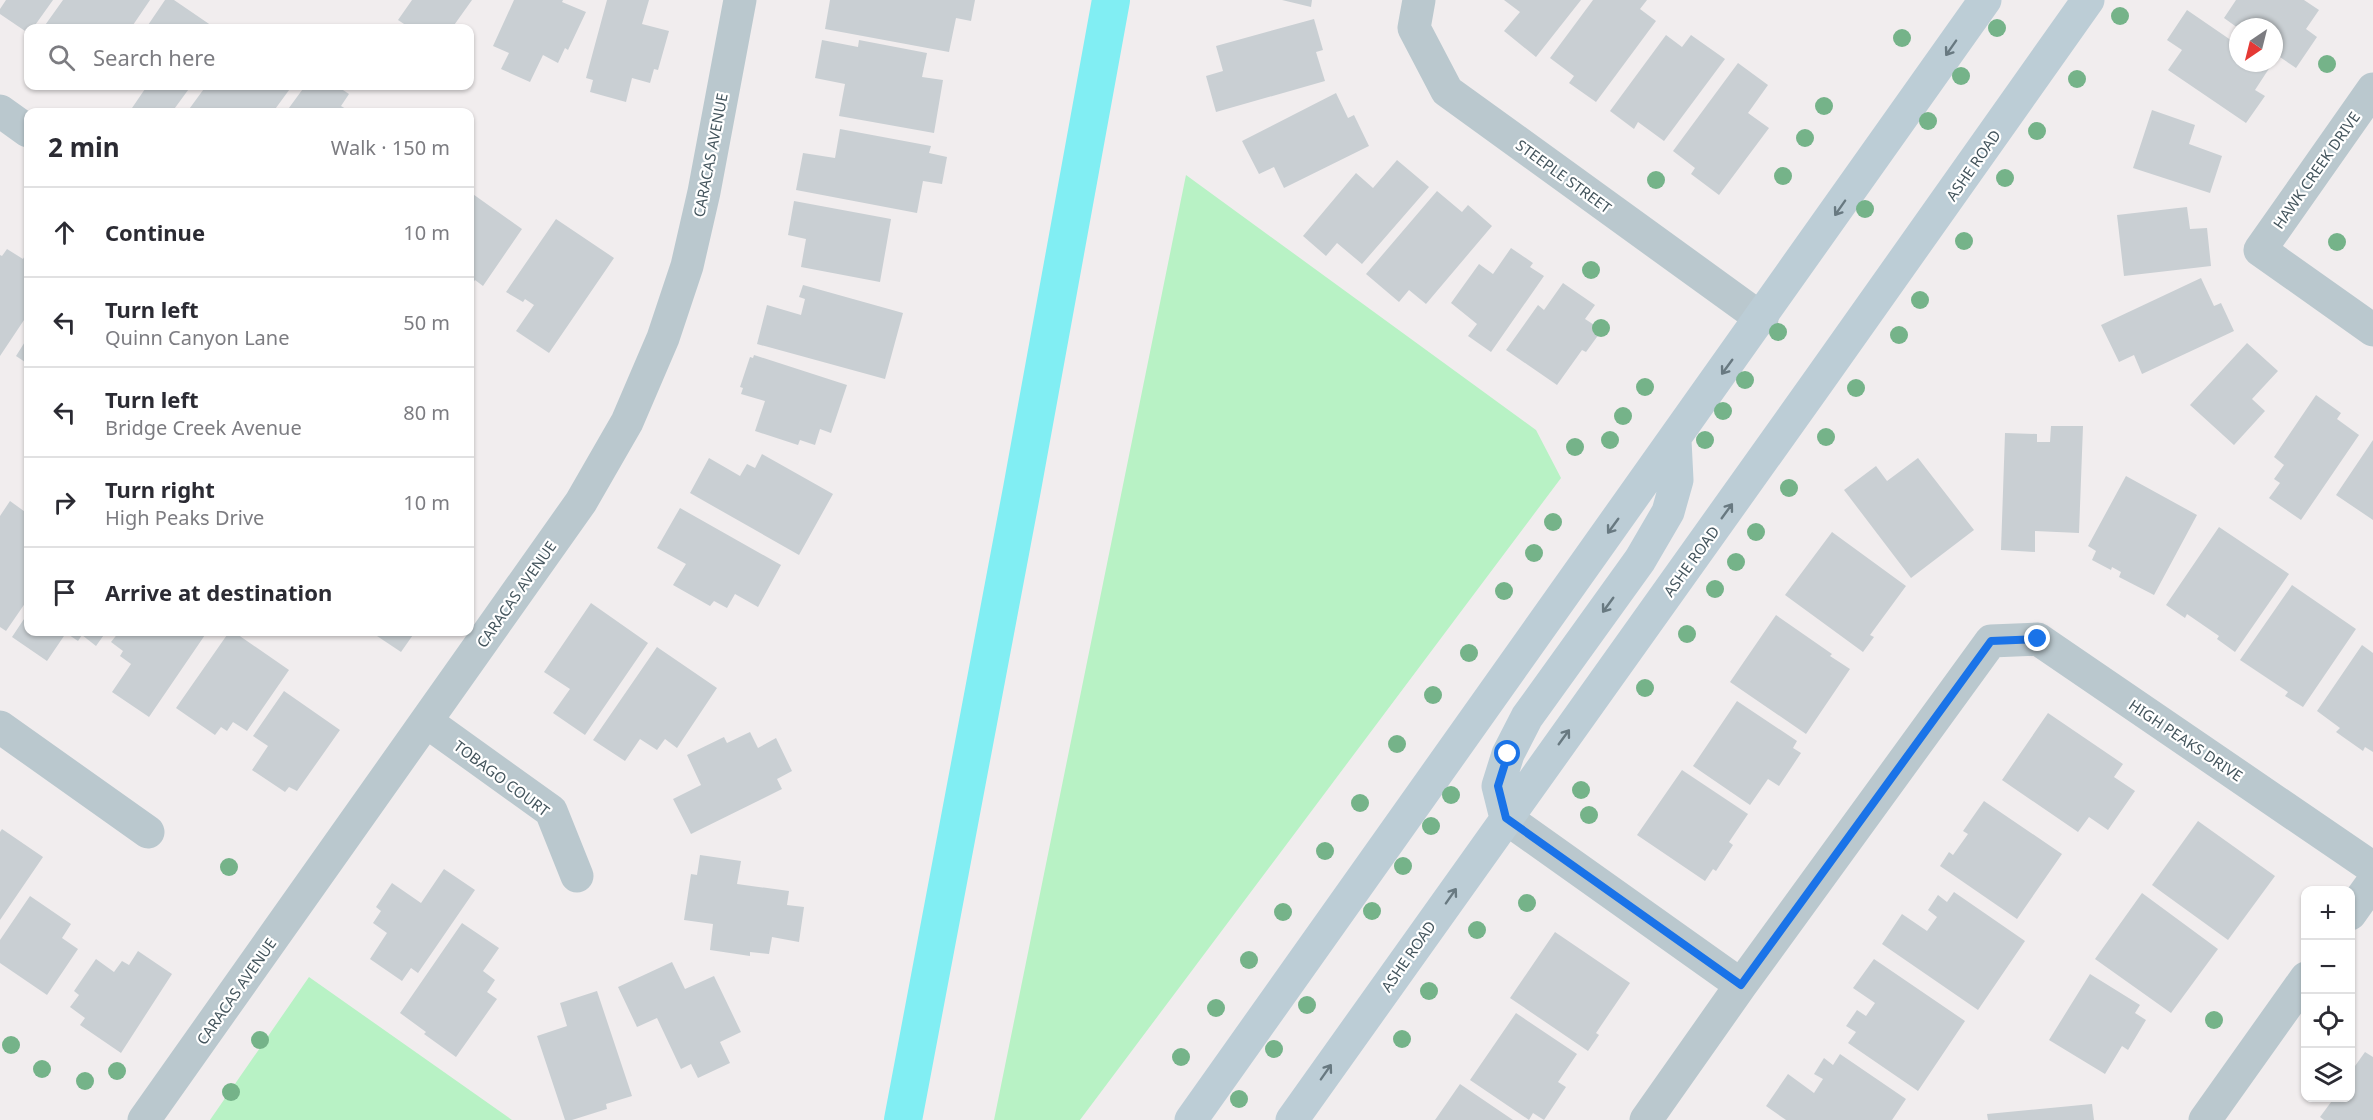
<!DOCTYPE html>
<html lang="en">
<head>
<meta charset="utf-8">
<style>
  :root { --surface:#fff; --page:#f2f2f3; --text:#2b2b33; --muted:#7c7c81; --line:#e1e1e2 }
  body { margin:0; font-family:"Noto Sans",sans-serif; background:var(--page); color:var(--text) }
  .controls { position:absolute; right:18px; bottom:18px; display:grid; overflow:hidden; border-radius:12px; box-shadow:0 2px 4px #0004 }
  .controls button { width:54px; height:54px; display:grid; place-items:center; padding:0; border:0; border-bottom:2px solid var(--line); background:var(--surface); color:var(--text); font:30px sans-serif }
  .compass { position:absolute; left:2229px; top:18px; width:54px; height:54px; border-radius:50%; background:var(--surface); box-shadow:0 2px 4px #0004; rotate:215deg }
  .stop { position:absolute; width:18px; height:18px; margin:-14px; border:4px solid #1a73e8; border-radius:50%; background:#fff }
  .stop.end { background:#1a73e8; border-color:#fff; box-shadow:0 2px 6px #0008 }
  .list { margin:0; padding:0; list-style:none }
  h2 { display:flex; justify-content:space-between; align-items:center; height:78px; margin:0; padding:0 24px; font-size:26px }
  h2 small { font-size:20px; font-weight:400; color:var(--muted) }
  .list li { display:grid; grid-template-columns:39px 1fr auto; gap:18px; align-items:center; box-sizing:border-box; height:90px; padding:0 24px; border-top:2px solid var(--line) }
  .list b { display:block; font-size:22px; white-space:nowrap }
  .list p { margin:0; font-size:20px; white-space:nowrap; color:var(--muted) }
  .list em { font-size:20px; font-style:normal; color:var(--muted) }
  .icon { flex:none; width:33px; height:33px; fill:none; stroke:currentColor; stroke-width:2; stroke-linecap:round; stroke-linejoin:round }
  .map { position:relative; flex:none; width:2373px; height:1120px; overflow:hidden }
  .search { position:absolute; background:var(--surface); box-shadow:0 2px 4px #0004; left:24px; top:24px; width:450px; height:66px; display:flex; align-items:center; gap:15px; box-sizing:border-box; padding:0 21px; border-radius:12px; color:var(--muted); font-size:22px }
  .panel { position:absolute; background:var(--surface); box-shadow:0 2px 4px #0004; left:24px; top:108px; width:450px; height:528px; border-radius:12px }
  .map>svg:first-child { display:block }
</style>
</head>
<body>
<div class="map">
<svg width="2373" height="1120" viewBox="0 0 2373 1120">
  <rect width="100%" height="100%" fill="#f1edee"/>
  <path fill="#b8f2c5" d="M1186,175L1536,430L1561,478L1080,1120H994Z
    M309,977L512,1120H210Z"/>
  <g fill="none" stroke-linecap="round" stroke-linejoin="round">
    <path stroke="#81eef3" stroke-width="38" d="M903,1120L1022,489L1111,0"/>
  </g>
  <path fill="#c9cfd3" d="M6,0H53L33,28H28V33L0,14V9Z
    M63,0H150L131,28H43Z
    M165,0H174L215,28H146Z
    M412,0H472L452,28H410L398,20Z
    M514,0H563L562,2L586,12L568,50L565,48L558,63L543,55L530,82L501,69L509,53L493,46Z
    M607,0H649L642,24L669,31L658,70L654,69L650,83L632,78L626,102L590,92L593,80L586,78Z
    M830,0H975L971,21L956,18L949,52L825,29Z
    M1282,0H1312L1311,7Z
    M1504,0H1581L1536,57L1504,31L1520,12Z
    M1593,0H1647L1640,9L1656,21L1596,102L1569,83L1574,76L1550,58Z
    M2236,0H2304L2319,10L2306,29L2317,37L2296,68L2274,53V27L2238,28L2224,18Z
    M2187,10L2238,45V63H2264L2270,67L2255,90L2265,96L2246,123L2168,70L2182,50L2167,40Z
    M1314,19L1323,50L1316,52L1325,81L1216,112L1206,76L1223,71L1216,46Z
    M1666,35L1682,47L1691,35L1725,59L1664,141L1638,122L1634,129L1610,111Z
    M822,40L858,47L859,40L927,53L922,77L943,80L934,133L839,116L845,84L815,78Z
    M1738,63L1768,85L1748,113L1769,128L1719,195L1691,174L1695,168L1673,151Z
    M147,86H191L172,112H139L132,108Z
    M206,86H292L273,112H187Z
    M305,86H337L349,94L341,106L351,112H286Z
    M1336,93L1348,118L1354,115L1369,146L1284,188L1274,167L1259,174L1242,141Z
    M2152,110L2195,125L2189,144L2222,156L2210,193L2133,168Z
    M840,129L931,146L929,153L947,157L942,184L923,181L917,213L796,190L803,153L835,158Z
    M1397,160L1429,187L1362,264L1337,243L1326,256L1303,236L1356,173L1373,188Z
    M1437,191L1462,212L1468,205L1492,226L1426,304L1409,290L1399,302L1366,274Z
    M470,192L522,229L483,286L475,280L470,287Z
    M794,201L891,219L880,282L801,267L806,239L788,235Z
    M2187,207L2190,229L2207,228L2211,266L2124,276L2117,215Z
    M556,219L614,258L549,353L516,331L534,305L525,299L523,302L506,292Z
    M1511,248L1533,263L1530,267L1544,276L1491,352L1468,336L1477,324L1451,303L1479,264L1493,274Z
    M7,249L23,259L28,250V314L0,356V255L2,256Z
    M2201,278L2214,306L2221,303L2234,331L2142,374L2134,355L2119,362L2101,325Z
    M1563,283L1595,305L1585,319L1602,330L1586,352L1582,350L1557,385L1506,350L1538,305L1544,310Z
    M803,285L903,313L885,379L757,344L767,305L801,315L805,299L799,297Z
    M28,337V364L16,356Z
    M2247,343L2278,371L2252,399L2265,411L2234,445L2190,405Z
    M754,355L847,385L831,433L820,429L815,445L800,440L798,445L755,431L765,401L741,394L743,388L740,387L750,357L753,358Z
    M2316,395L2341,413L2337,419L2359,435L2301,520L2269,498L2280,483L2274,479L2284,465L2274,457Z
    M2051,426H2083L2079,533L2035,531V552L2001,550L2005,433L2037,434V442H2050Z
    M2373,440V520L2336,495Z
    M762,454L833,494L799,555L690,493L709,458L740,476L747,464L755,468Z
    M1918,458L1974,530L1911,578L1844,490L1876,466L1887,481Z
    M2126,476L2197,515L2154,595L2119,577L2121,572L2112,567L2111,570L2092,560L2096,551L2088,546Z
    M10,501L28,514V599L6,631L0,627V516Z
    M680,508L781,565L758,607L735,594L727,608L714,601L710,606L673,585L686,564L657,548Z
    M2219,527L2289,574L2235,652L2217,639L2219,636L2187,614L2185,618L2166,605Z
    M1832,532L1906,586L1870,635L1874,637L1863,652L1785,595Z
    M2292,585L2356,629L2303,707L2285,696L2288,692L2240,660Z
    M591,603L648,643L585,735L553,713L570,689L544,672Z
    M28,613V632H106L96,646L82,635L78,641L66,633L47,661L12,637Z
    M1776,615L1832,654L1830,656L1850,669L1806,734L1730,682Z
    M119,632H207L149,717L112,692L131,664L120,656L123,651L111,642Z
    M229,632H234L289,670L247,731L233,722L227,731L221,727L215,735L176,708Z
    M371,632H415L401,652Z
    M2362,645L2373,653V752L2365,747L2363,751L2336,732L2340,728L2317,711Z
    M657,647L717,688L677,748L665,739L657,750L640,739L625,761L593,740Z
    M284,691L340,730L297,791L289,787L285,792L252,770L268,746L253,736Z
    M1737,701L1797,741L1793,748L1801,753L1779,786L1768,779L1750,805L1693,766Z
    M2048,713L2123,764L2114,777L2135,791L2108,830L2089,817L2078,832L2002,780Z
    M750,732L758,748L776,738L792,771L777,779L782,789L691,834L673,799L701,785L687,755L724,737L727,743Z
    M1682,770L1748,814L1729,842L1733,845L1716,871L1713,869L1705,881L1637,835Z
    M1984,801L2062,854L2017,919L1940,866L1949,852L1953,855L1968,834L1963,831Z
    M2198,821L2275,876L2228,940L2152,885Z
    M2,829L43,857L0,920V832Z
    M700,855L741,861L737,884L789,891L787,905L804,907L799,942L772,937L769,954L750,952V956L710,950L713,924L684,920L691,874L697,875Z
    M444,869L475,890L418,973L411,968L402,981L370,959L387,933L373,923L381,911L376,907L392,883L421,903Z
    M1954,892L2025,941L1978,1010L1882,944L1902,914L1927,931L1937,917L1928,910L1938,895L1947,902Z
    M2142,893L2218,949L2171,1013L2095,959Z
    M30,896L71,924L62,938L78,949L47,995L0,963V940Z
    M462,923L499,948L483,971L495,980L487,992L497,999L456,1057L424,1034L426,1032L400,1013Z
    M1555,932L1630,983L1596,1033L1599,1035L1588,1051L1510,998Z
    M138,951L172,974L121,1053L80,1025L85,1018L70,1007L79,995L74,991L96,959L114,972L122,961L129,965Z
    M1874,959L1965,1021L1918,1091L1848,1043L1856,1032L1846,1026L1857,1010L1866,1016L1875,1003L1853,988Z
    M672,962L685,989L714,976L741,1032L720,1042L730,1063L698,1078L691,1064L681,1069L657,1018L637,1027L618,987Z
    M2090,974L2140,1005L2135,1013L2146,1020L2128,1050L2122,1046L2105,1074L2049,1040Z
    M597,991L632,1096L606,1104L607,1109L572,1120H565L537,1036L567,1026L560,1003Z
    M1516,1013L1577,1054L1558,1082L1566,1087L1544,1120L1533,1113L1529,1120L1470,1080Z
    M2365,1052L2373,1057V1120H2324L2320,1117L2334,1098H2350V1073Z
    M1840,1054L1906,1099L1892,1120H1786L1766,1106L1788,1074L1814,1093L1823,1079L1814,1074L1824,1058L1833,1065Z
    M1460,1084L1513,1120H1435Z
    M2092,1104L2094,1120H1988L1987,1114Z"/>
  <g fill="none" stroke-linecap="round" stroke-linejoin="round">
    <path stroke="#bac8ce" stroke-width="33" d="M1419,0L1414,28L1447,91L1762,319
      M2373,89L2260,250L2373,330
      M0,111L28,131
      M427,722L551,811L577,876
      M0,727L148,832
      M1506,818L1741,985
      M2350,914L2373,882
      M144,1120L581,502L627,422L663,338L687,266L704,192L740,0
      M1646,1120L1741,985L1991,641L2038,639L2373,868
      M2205,1120L2306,978"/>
    <path stroke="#bccdd6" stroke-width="33" d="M1506,818L1498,786L1508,754L1527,717L1640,560L1668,512L1677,480L1675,440
      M1191,1120C1455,746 1723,375 1985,0
      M1292,1120C1557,746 1825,375 2088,0"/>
  </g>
  <g fill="#75b389">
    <circle cx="2120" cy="16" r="9"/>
    <circle cx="1997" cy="28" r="9"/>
    <circle cx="1902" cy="38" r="9"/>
    <circle cx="2327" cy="64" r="9"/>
    <circle cx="1961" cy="76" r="9"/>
    <circle cx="2077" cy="79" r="9"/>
    <circle cx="1824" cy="106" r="9"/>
    <circle cx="1928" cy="121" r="9"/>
    <circle cx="2037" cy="131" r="9"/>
    <circle cx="1805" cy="138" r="9"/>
    <circle cx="1783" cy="176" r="9"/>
    <circle cx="2005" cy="178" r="9"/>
    <circle cx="1656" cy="180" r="9"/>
    <circle cx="1865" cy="209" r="9"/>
    <circle cx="1964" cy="241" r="9"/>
    <circle cx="2337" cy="242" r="9"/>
    <circle cx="1591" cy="270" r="9"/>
    <circle cx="1920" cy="300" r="9"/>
    <circle cx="1601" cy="328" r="9"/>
    <circle cx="1778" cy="332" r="9"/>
    <circle cx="1899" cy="335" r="9"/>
    <circle cx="1745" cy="380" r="9"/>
    <circle cx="1645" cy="387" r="9"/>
    <circle cx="1856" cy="388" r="9"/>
    <circle cx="1723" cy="411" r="9"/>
    <circle cx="1623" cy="416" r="9"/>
    <circle cx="1826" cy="437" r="9"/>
    <circle cx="1610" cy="440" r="9"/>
    <circle cx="1705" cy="440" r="9"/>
    <circle cx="1575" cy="447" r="9"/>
    <circle cx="1789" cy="488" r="9"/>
    <circle cx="1553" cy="522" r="9"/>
    <circle cx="1756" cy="532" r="9"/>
    <circle cx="1534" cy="553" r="9"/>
    <circle cx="1736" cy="562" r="9"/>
    <circle cx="1715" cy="589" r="9"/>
    <circle cx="1504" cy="591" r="9"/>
    <circle cx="1687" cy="634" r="9"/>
    <circle cx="1469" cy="653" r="9"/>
    <circle cx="1645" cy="688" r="9"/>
    <circle cx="1433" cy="695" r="9"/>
    <circle cx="1397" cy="744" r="9"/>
    <circle cx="1581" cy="790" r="9"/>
    <circle cx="1451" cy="795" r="9"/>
    <circle cx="1360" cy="803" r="9"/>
    <circle cx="1589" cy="815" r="9"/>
    <circle cx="1431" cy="826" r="9"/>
    <circle cx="1325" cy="851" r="9"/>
    <circle cx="1403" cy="866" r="9"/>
    <circle cx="229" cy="867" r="9"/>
    <circle cx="1527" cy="903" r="9"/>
    <circle cx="1372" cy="911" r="9"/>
    <circle cx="1283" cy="912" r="9"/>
    <circle cx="1477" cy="930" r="9"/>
    <circle cx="1249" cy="960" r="9"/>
    <circle cx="1429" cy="991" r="9"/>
    <circle cx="1307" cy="1005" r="9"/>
    <circle cx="1216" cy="1008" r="9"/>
    <circle cx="2214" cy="1020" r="9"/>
    <circle cx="1402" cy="1039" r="9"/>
    <circle cx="260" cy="1040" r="9"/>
    <circle cx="11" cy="1045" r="9"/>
    <circle cx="1274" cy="1049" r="9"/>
    <circle cx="1181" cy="1057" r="9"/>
    <circle cx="42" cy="1069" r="9"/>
    <circle cx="117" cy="1071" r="9"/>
    <circle cx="85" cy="1081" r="9"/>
    <circle cx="231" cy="1092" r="9"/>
    <circle cx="1239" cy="1099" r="9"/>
  </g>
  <defs><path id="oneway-shaft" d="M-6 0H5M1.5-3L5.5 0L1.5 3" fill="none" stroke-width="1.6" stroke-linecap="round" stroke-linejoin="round" transform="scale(1.5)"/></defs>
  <g stroke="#687981">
    <use href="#oneway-shaft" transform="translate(1951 48) rotate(125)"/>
    <use href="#oneway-shaft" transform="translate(1840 208) rotate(125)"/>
    <use href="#oneway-shaft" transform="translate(1727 367) rotate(126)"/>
    <use href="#oneway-shaft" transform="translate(1727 511) rotate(-54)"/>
    <use href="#oneway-shaft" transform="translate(1613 526) rotate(126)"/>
    <use href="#oneway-shaft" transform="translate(1608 605) rotate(126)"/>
    <use href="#oneway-shaft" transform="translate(1564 737) rotate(-54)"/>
    <use href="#oneway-shaft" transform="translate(1451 896) rotate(-55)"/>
    <use href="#oneway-shaft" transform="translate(1326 1072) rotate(-55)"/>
  </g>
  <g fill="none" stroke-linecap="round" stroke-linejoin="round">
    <path stroke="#1a73e8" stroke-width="8" d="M1508,754L1498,786L1506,818L1741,985L1991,641L2038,639"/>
  </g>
  <g text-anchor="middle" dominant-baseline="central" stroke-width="4.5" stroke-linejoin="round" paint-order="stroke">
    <g font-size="15" fill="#44555d" stroke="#fff">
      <text transform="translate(710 155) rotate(-79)">CARACAS AVENUE</text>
      <text transform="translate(1973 165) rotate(-55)">ASHE ROAD</text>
      <text transform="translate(2316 170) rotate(-55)">HAWK CREEK DRIVE</text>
      <text transform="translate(1564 176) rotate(36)">STEEPLE STREET</text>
      <text transform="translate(1691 561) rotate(-54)">ASHE ROAD</text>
      <text transform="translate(516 594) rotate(-55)">CARACAS AVENUE</text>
      <text transform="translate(2186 740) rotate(34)">HIGH PEAKS DRIVE</text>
      <text transform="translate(502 778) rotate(37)">TOBAGO COURT</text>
      <text transform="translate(1408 956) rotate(-55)">ASHE ROAD</text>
      <text transform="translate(236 991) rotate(-55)">CARACAS AVENUE</text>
    </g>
  </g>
</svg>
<div class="controls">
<button>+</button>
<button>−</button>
<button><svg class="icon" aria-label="locate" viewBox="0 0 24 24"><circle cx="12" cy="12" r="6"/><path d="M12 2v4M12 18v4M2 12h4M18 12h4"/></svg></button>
<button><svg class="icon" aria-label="layers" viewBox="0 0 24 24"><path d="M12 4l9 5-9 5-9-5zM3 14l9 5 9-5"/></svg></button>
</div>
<svg class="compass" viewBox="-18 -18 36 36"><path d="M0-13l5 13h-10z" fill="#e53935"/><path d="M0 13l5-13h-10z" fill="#7c7c81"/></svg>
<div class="stop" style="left:1508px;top:754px"></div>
<div class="stop end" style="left:2038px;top:639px"></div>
<div class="search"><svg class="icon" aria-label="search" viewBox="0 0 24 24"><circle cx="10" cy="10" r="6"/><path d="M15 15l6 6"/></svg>Search here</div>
<section class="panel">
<h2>2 min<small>Walk · 150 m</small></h2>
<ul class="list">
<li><svg class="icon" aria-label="ahead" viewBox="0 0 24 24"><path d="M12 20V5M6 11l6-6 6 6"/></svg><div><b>Continue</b></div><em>10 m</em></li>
<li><svg class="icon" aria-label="left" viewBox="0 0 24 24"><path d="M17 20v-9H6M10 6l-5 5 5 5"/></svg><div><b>Turn left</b><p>Quinn Canyon Lane</p></div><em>50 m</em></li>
<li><svg class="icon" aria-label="left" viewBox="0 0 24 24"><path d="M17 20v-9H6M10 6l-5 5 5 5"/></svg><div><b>Turn left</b><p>Bridge Creek Avenue</p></div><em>80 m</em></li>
<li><svg class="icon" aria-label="right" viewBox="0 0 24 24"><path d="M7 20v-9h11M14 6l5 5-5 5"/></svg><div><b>Turn right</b><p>High Peaks Drive</p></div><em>10 m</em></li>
<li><svg class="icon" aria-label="arrive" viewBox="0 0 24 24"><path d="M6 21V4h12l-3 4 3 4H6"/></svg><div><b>Arrive at destination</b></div></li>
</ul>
</section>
</div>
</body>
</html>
